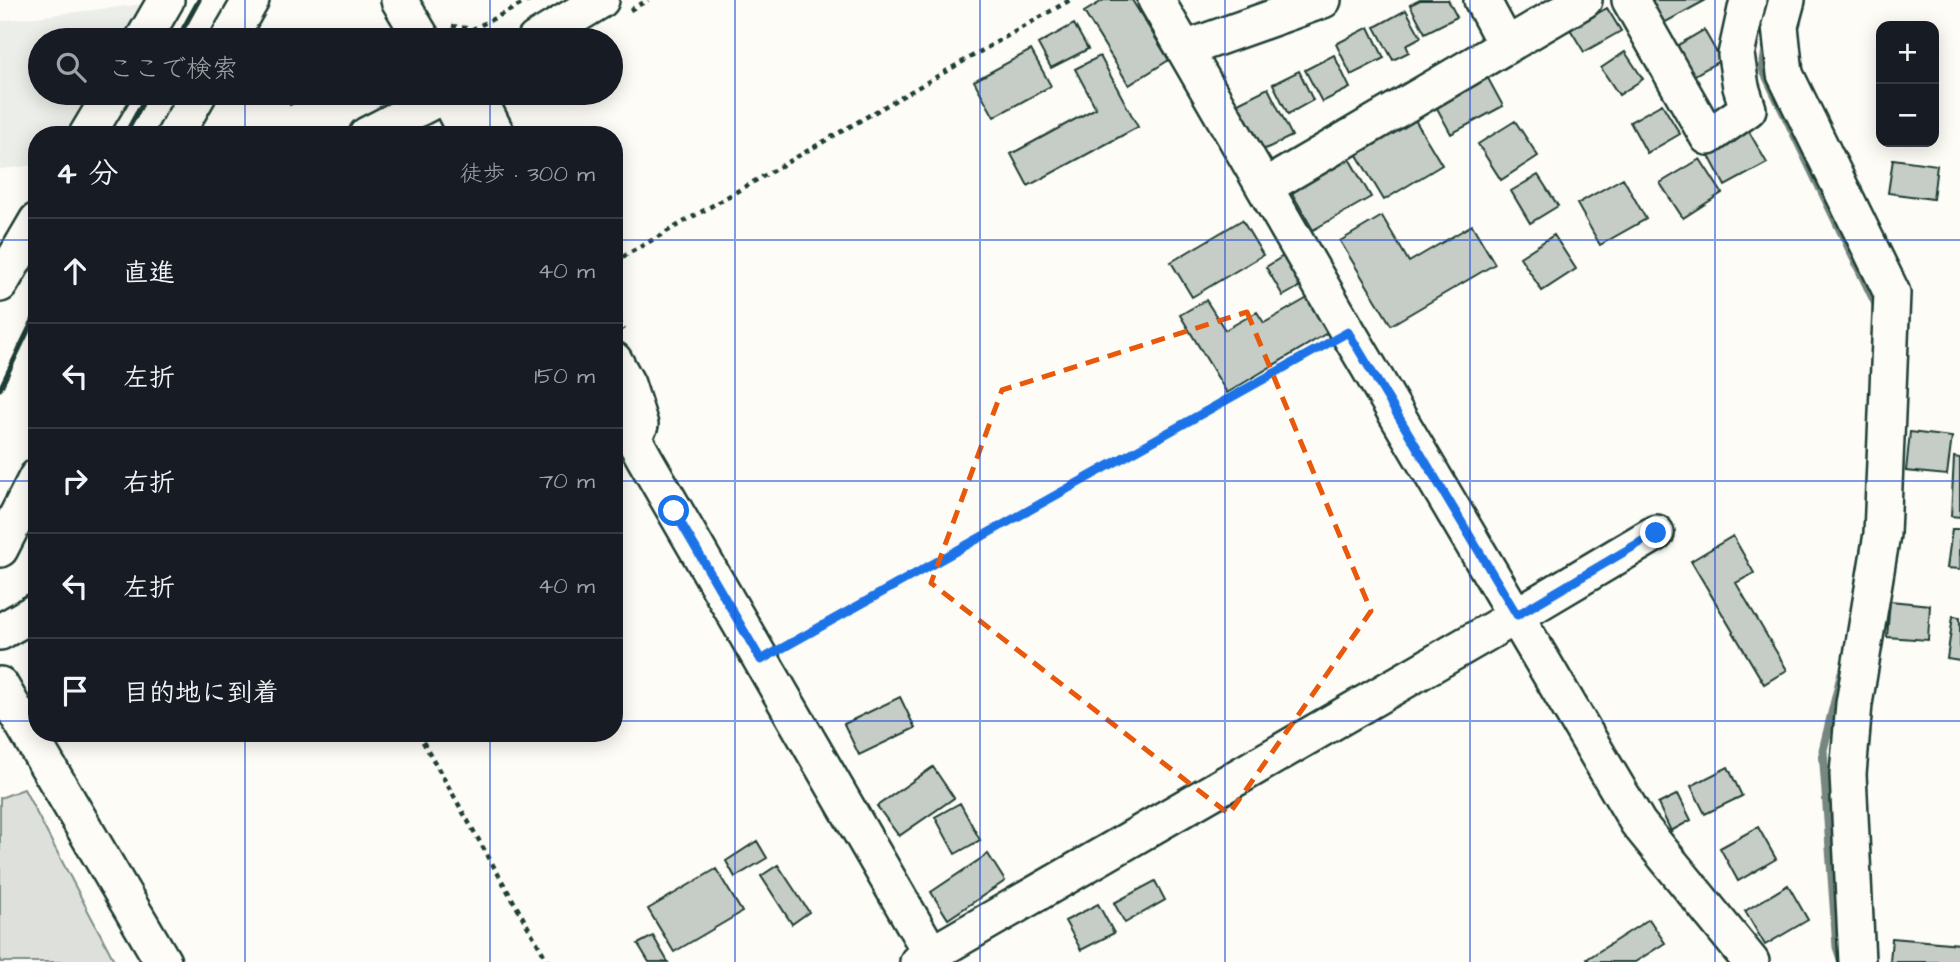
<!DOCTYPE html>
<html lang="ja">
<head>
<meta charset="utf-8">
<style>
  :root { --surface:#171b24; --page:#20242c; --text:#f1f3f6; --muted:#9ea1a6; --line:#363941 }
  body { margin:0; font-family:"Architects Daughter","Klee One",sans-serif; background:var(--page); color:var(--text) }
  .controls { position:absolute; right:21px; top:21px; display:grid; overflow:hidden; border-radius:14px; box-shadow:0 4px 18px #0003 }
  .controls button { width:63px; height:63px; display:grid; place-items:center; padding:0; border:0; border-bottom:2px solid var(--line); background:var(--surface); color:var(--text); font:35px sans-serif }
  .stop { position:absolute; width:21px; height:21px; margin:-16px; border:5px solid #1a73e8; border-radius:50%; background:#fff }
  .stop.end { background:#1a73e8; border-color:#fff; box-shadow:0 2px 7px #0008 }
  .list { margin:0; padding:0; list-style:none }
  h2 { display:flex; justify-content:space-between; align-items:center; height:91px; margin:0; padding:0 28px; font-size:30px }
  h2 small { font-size:23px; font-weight:400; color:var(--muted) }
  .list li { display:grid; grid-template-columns:46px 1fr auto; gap:21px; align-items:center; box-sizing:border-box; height:105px; padding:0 28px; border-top:2px solid var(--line) }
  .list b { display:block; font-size:26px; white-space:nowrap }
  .list em { font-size:23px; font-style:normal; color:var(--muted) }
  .icon { flex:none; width:38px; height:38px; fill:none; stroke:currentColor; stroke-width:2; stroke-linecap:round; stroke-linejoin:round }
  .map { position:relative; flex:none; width:1960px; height:962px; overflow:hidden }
  .search { position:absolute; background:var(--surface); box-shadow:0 4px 18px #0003; left:28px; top:28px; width:595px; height:77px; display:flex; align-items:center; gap:18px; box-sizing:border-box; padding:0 24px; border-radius:38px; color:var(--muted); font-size:26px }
  .panel { position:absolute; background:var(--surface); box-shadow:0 4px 18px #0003; left:28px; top:126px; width:595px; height:616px; border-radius:28px }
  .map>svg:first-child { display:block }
</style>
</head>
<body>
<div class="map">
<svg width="1960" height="962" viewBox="0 0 1960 962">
  <rect width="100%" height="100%" fill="#fdfcf7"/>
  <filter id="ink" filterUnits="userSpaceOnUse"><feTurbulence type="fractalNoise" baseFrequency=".0143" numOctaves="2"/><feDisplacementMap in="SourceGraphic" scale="14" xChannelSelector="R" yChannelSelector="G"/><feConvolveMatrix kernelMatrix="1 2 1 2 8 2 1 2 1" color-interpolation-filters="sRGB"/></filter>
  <g filter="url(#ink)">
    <path fill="#eceee9" d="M144,4L122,40H40V93H90L64,135H37V165L0,169V21Z"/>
    <path fill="#dde0db" stroke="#7e8e88" stroke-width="2" d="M24,789L115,962H0V798Z"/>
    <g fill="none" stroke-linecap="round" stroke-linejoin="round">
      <path stroke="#75877f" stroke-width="9" d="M1767,43L1763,69L1876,304V311
        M1842,962L1837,947L1823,750L1842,672"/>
    </g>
    <path fill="#c6cdc7" stroke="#1f3d34" stroke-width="2" d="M1104,0H1132L1169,60L1129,85L1084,12Z
      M1420,0H1448L1457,17L1425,33L1410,5Z
      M1651,0H1706L1664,23Z
      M1607,8L1621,31L1584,52L1570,29Z
      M1406,10L1421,37L1406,45L1409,52L1393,60L1375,27Z
      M1074,24L1088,49L1051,68L1038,44Z
      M1369,27L1384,58L1351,75L1336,44Z
      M1704,30L1721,60L1691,77L1675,47Z
      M363,34L366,40H350Z
      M1031,50L1051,86L994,117L974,81Z
      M1625,52L1643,79L1619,95L1601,68Z
      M1334,55L1350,88L1322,102L1305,70Z
      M1100,56L1138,127L1028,186L1011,154L1096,108L1075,69Z
      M1299,71L1313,100L1288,114L1273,84Z
      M1484,71L1503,106L1451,134L1432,99Z
      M1268,88L1292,136L1261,151L1236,104Z
      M284,93H316L290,105Z
      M1662,104L1680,134L1647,153L1630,122Z
      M1415,120L1442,165L1384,200L1357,155Z
      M1515,121L1538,156L1501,180L1478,144Z
      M1748,130L1767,163L1725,186L1707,152Z
      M1347,155L1371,197L1313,230L1289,188Z
      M1700,159L1722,193L1683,218L1660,183Z
      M1893,159L1937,165L1933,199L1888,193Z
      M1538,175L1558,206L1530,223L1511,191Z
      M1623,178L1646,219L1600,245L1577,204Z
      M1382,216L1409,262L1472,225L1495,264L1391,325L1340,241Z
      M1242,220L1263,255L1192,297L1171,262Z
      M1554,235L1576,269L1542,291L1520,257Z
      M1288,253L1306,283L1283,296L1266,267Z
      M1311,296L1332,330L1227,393L1180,315L1206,300L1225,330L1257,312L1264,323Z
      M1910,432L1952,437L1947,475L1906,471Z
      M1954,457L1960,458V517L1951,516Z
      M1952,529H1960V569L1947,568Z
      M1733,536L1754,573L1736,583L1787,670L1764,684L1691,561Z
      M1890,601L1930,605L1928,640L1887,637Z
      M1953,616L1960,617V661L1947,659Z
      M900,697L915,728L859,755L844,724Z
      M933,767L954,798L899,836L877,806Z
      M1728,767L1742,796L1705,814L1691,786Z
      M1678,794L1691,820L1671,831L1658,804Z
      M960,803L980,840L955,854L935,817Z
      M1758,827L1776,859L1738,881L1720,848Z
      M757,841L767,858L735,877L726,861Z
      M988,854L1005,881L948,919L931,892Z
      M778,865L809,912L792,924L761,876Z
      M716,869L742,912L674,952L648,909Z
      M1155,881L1165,900L1125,923L1114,903Z
      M1788,885L1808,920L1765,945L1745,911Z
      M1098,904L1114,933L1081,950L1065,921Z
      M1649,919L1665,943L1635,962H1589L1587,959Z
      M653,936L668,962H649L638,944Z
      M1892,938L1960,944V962H1890Z"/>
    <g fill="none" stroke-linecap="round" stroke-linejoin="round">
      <g stroke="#1f3d34" stroke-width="40">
        <path id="minor" d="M399,0L423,40
          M1156,0L1348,332L1638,823L1751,962
          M1482,0L1506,45
          M1630,0L1708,137L1748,109L1741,87L1736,55L1748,0
          M1787,0L1780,26L1785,74L1892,293L1882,534L1854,704L1848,774L1857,962
          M143,40L166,0
          M228,40L251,0
          M535,40L601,0
          M1185,49L1323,0
          M453,93L452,106L467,135
          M463,93L478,97L497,135
          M87,135L112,93
          M175,135L199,93
          M367,135L448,93
          M1265,187L1584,0
          M0,284L37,221
          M614,360L627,384L640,425
          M614,403L645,459L936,962
          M0,549L37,477
          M0,632L37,611
          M0,685L163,962
          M918,962L1516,616L1656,533"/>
      </g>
      <path stroke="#1f3d34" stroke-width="4.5" stroke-dasharray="5 5" stroke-linecap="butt" d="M630,10L648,0
        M452,26L473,29L530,0
        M614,262L1070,0
        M614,311L624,330
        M789,644L1322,346
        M418,733L548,962"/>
      <use href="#minor" stroke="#fdfcf7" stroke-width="35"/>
      <path stroke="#1f3d34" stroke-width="5" d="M177,40L199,0
        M125,135L148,93
        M0,389L37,312"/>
    </g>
  </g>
  <g fill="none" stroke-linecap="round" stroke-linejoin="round" filter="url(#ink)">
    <path stroke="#1a73e8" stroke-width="9" d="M674,511L761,660L1348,332L1517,615L1656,533"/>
  </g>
  <path fill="none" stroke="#e8590c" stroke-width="5" stroke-dasharray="14 9" stroke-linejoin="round" d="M1247,312L1371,611L1229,814L931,583L1002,390Z"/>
  <path fill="none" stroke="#1d4ed8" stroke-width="2" stroke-opacity="0.55" d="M245,0V40M490,0V40M735,0V962M980,0V962M1225,0V962M1470,0V962M1715,0V962M245,93V135M490,93V135M0,240H37M614,240H1960M0,481H37M614,481H1960M0,721H37M614,721H1960M245,733V962M490,733V962"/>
</svg>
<div class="controls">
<button>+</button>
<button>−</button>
</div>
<div class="stop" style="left:674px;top:511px"></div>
<div class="stop end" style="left:1656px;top:533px"></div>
<div class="search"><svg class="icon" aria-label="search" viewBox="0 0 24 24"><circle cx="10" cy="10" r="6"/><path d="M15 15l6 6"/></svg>ここで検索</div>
<section class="panel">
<h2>4 分<small>徒歩 · 300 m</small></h2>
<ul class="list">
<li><svg class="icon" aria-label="ahead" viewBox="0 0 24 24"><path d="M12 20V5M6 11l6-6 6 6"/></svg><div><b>直進</b></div><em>40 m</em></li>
<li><svg class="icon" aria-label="left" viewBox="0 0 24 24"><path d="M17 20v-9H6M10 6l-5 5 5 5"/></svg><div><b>左折</b></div><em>150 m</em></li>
<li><svg class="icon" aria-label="right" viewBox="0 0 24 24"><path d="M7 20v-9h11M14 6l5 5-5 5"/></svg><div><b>右折</b></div><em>70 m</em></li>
<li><svg class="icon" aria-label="left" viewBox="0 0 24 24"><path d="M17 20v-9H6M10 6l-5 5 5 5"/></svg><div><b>左折</b></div><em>40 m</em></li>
<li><svg class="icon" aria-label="arrive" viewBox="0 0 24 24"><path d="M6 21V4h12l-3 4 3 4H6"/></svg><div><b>目的地に到着</b></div></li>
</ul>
</section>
</div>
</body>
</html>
